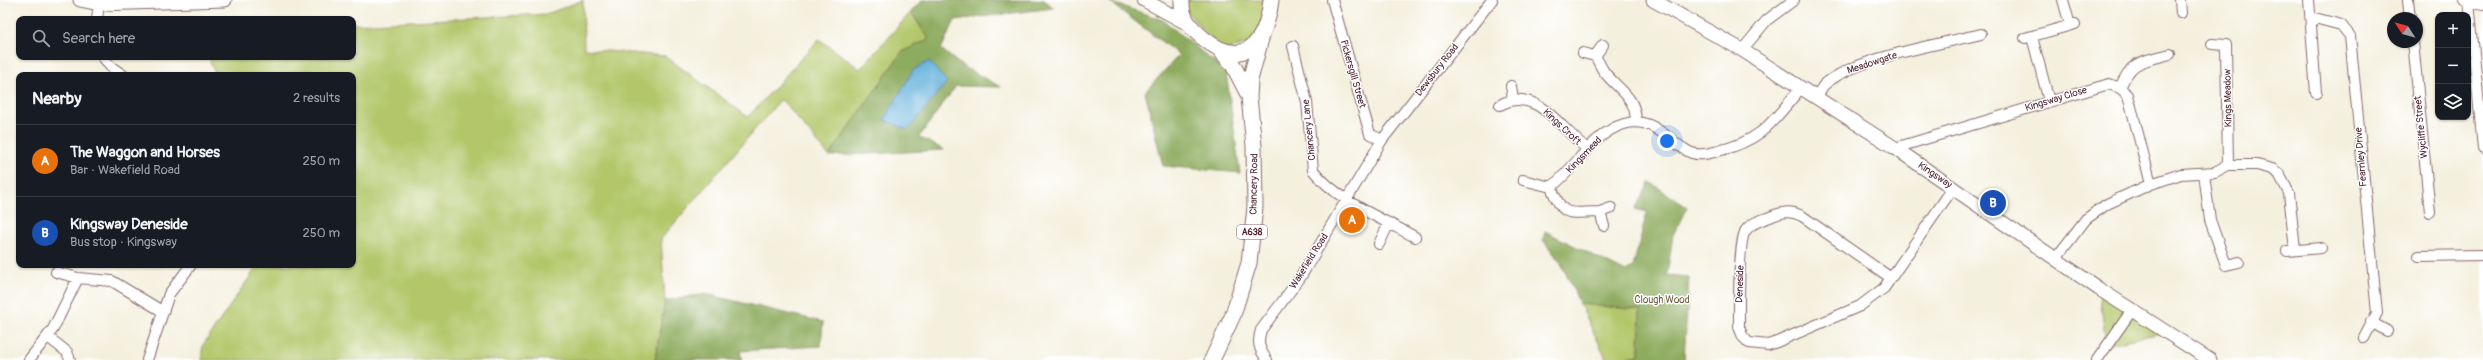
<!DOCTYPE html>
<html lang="en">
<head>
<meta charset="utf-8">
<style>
  :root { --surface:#171b24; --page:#242831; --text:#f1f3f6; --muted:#9ea1a6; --line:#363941; --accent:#b45309 }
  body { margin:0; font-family:Pangolin,sans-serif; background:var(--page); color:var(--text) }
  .controls { position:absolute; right:12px; top:12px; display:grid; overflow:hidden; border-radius:8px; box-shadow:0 1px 3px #0004 }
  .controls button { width:36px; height:36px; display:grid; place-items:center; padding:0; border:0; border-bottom:1px solid var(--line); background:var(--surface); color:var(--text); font:20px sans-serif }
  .compass { position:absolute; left:2387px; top:12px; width:36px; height:36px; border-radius:50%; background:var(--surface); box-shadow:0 1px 3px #0004; rotate:306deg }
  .you { position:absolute; left:1667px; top:141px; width:14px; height:14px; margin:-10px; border:3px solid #fff; border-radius:50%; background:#1a73e8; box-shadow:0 0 0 6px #1a73e833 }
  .badge { display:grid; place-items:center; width:26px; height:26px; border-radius:50%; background:var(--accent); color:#fff; font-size:13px; font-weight:700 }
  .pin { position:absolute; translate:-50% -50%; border:2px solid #fff; box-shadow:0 1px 4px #0006 }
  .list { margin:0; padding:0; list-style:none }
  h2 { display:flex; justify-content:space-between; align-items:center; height:52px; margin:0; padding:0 16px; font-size:17px }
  h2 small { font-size:13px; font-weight:400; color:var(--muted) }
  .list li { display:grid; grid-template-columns:26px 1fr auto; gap:12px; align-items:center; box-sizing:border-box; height:72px; padding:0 16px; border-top:1px solid var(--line) }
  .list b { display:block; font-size:15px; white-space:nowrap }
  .list p { margin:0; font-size:13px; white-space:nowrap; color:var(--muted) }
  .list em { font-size:13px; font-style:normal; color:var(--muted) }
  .icon { flex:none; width:22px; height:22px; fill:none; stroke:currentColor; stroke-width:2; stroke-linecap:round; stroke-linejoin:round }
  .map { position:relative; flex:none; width:2483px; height:360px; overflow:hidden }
  .search { position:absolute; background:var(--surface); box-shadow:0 1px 3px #0004; left:16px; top:16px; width:340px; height:44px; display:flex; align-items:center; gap:10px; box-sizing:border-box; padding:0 14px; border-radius:8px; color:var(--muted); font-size:15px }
  .panel { position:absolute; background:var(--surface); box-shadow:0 1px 3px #0004; left:16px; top:72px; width:340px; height:196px; border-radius:8px }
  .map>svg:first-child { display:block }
</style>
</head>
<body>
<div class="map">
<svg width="2483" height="360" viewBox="0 0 2483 360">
  <rect width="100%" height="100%" fill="#fff"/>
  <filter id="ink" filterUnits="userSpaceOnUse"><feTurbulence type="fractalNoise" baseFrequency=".025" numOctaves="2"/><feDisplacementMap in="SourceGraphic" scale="8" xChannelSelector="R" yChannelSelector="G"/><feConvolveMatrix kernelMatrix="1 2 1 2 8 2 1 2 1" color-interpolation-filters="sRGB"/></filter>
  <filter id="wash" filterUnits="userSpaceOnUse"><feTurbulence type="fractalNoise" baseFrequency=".012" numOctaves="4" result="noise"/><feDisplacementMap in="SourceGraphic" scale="16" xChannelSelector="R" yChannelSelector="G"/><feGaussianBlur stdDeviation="0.9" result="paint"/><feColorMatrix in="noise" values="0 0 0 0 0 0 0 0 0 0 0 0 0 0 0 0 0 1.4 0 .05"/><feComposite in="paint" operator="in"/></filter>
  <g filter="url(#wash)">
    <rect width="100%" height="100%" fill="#f4f0de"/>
    <path fill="#b3c76b" stroke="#7e734b" d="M583,0L584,49L665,56L748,117L819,39L860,69L911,12L929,39L902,52L829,156L781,99L661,239L665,301L655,360H201L203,345L258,265H353V162L356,155L353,148V75H216L208,57H353V24L547,14Z
      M1182,0H1271L1258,42L1221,51L1182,6Z
      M2099,289L2165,332L2106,345Z
      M1580,304L1640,310L1639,355L1607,360Z"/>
    <path fill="#8eac5f" stroke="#6c6645" d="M922,0H1044L1054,8L955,20L941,49L962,66L1001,87L956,86L919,137L944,150L829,156L902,52L929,39L911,12Z
      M1110,2L1163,20L1226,72L1240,173L1163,166L1145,92L1179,55Z
      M1650,182L1687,207L1673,235L1667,275L1689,277L1684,360H1612L1639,355L1640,310L1580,304L1561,263L1543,240L1545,231L1626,272L1633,267L1647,212L1635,209Z
      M705,294L823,322L821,346L740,351L742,360H655L665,301Z"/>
    <path fill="#63b0dc" stroke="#566884" d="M929,61L947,82L908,130L884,120L913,70Z"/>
  </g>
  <g filter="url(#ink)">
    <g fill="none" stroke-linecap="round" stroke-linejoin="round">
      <g stroke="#86686a" stroke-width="12">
        <path id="minor" d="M1332,0L1370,134L1382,140
          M2063,0L2070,25
          M2180,0L2181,13
          M2309,0L2316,93
          M2408,0L2410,18
          M2464,0L2483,4
          M2469,1L2483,148
          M2311,17L2341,25L2350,36L2377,313L2364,338
          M97,19L99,4
          M2032,37L2049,101
          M2025,38L2075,24
          M2413,42L2430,212
          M2212,44L2226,45L2228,165
          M1293,46L1307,102L1313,170C1337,201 1381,218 1415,237
          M1742,50L1767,20L1794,0
          M1583,53L1595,56C1599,62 1601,68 1605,73C1619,90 1636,97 1636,122
          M1595,56L1603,45
          M103,57L110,66L123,75
          M1511,86L1513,99
          M2120,88C2132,59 2142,62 2170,54
          M1817,99C1819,94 1821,88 1824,85C1853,58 1941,44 1981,34
          M1500,105C1537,84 1562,132 1588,149
          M1895,148L2109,84L2120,88L2128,95L2151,184
          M2204,173L2210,220L2226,265L2239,262
          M1523,180L1551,187C1576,168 1593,133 1624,124C1652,116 1665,138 1686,150C1696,157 1707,154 1718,151C1763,140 1772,122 1800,89
          M1551,187C1564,220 1569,212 1600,212
          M1604,226L1600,212L1611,208
          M1379,244L1389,223
          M2287,251L2321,248
          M2419,256L2483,255
          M2056,258L2086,219L2107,204L2151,184L2181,174L2215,172L2228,165H2257L2272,169L2279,174L2289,193L2295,250
          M56,272L78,278
          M1891,278L1802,216C1790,210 1781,212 1770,217C1761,220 1751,223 1746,230C1738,239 1739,312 1739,327L1743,337L1749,343L1768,345L1777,342L1860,306L1884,288L1953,188
          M2371,322L2387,331
          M48,337L67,352L70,360
          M29,360L53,329L78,278L112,281L162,311
          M147,360L169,294L191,265
          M1267,360C1259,349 1257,343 1261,330L1300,278L1382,140L1492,0
          M2097,360L2132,310"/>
      </g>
      <g stroke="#86686a" stroke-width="15">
        <path id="major" d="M80,0L99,4L225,0
          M1144,0L1188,24
          M1653,0L1742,50L1895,148L2099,289L2210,360"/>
      </g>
      <g stroke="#86686a" stroke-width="17">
        <path id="highway" d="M1182,0C1181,18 1190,27 1203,38C1244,71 1266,43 1271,0
          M1221,51L1233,65L1249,96
          M1212,360L1233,315L1249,263L1255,207L1254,146L1249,97L1250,80L1262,35"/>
      </g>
      <use href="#minor" stroke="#fff" stroke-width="10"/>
      <use href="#major" stroke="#fff" stroke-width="13"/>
      <use href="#highway" stroke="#fff" stroke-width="15"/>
    </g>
  </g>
  <g text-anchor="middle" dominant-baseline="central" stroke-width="3" stroke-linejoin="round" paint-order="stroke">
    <rect fill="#fff" stroke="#80626b" stroke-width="1" x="1237" y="225" width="30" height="14" rx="3"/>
    <g font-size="9" font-weight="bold" fill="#4a1f2b">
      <text x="1252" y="232">A638</text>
    </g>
    <g font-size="10" fill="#4a1f2b" stroke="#fff">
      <text transform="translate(1872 63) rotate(-18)">Meadowgate</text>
      <text transform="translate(1437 70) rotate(-52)">Dewsbury Road</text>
      <text transform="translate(1353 74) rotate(74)">Pickersgill Street</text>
      <text transform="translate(2228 98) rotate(-91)">Kings Meadow</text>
      <text transform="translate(2056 99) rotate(-17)">Kingsway Close</text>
      <text transform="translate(1562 127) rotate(43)">Kings Croft</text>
      <text transform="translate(2421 127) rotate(-96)">Wycliffe Street</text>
      <text transform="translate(1309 130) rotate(-96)">Chancery Lane</text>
      <text transform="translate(1584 155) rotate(-46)">Kingsmead</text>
      <text transform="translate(2361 157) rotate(-95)">Fearnley Drive</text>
      <text transform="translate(1935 175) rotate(34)">Kingsway</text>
      <text transform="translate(1254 184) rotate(-89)">Chancery Road</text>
      <text transform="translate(1309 261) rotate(-58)">Wakefield Road</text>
      <text transform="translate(1740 284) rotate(-88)">Deneside</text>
    </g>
    <g font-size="10" fill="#6f5a41" stroke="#fff">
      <text x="1662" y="300">Clough Wood</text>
    </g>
  </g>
</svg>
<div class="controls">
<button>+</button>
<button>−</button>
<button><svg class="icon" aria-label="layers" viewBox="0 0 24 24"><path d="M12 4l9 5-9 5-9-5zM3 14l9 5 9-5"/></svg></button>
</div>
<svg class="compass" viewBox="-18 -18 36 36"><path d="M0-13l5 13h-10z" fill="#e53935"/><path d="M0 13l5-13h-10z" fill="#9ea1a6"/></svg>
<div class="you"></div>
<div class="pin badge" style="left:1352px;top:220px;background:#e8710a">A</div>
<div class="pin badge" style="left:1993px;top:203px;background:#1a4fb4">B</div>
<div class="search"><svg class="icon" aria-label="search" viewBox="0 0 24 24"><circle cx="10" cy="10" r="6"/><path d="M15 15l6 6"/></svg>Search here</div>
<section class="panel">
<h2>Nearby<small>2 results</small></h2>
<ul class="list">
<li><span class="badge" style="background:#e8710a">A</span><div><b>The Waggon and Horses</b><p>Bar · Wakefield Road</p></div><em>250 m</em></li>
<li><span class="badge" style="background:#1a4fb4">B</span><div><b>Kingsway Deneside</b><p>Bus stop · Kingsway</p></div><em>250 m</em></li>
</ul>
</section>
</div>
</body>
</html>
